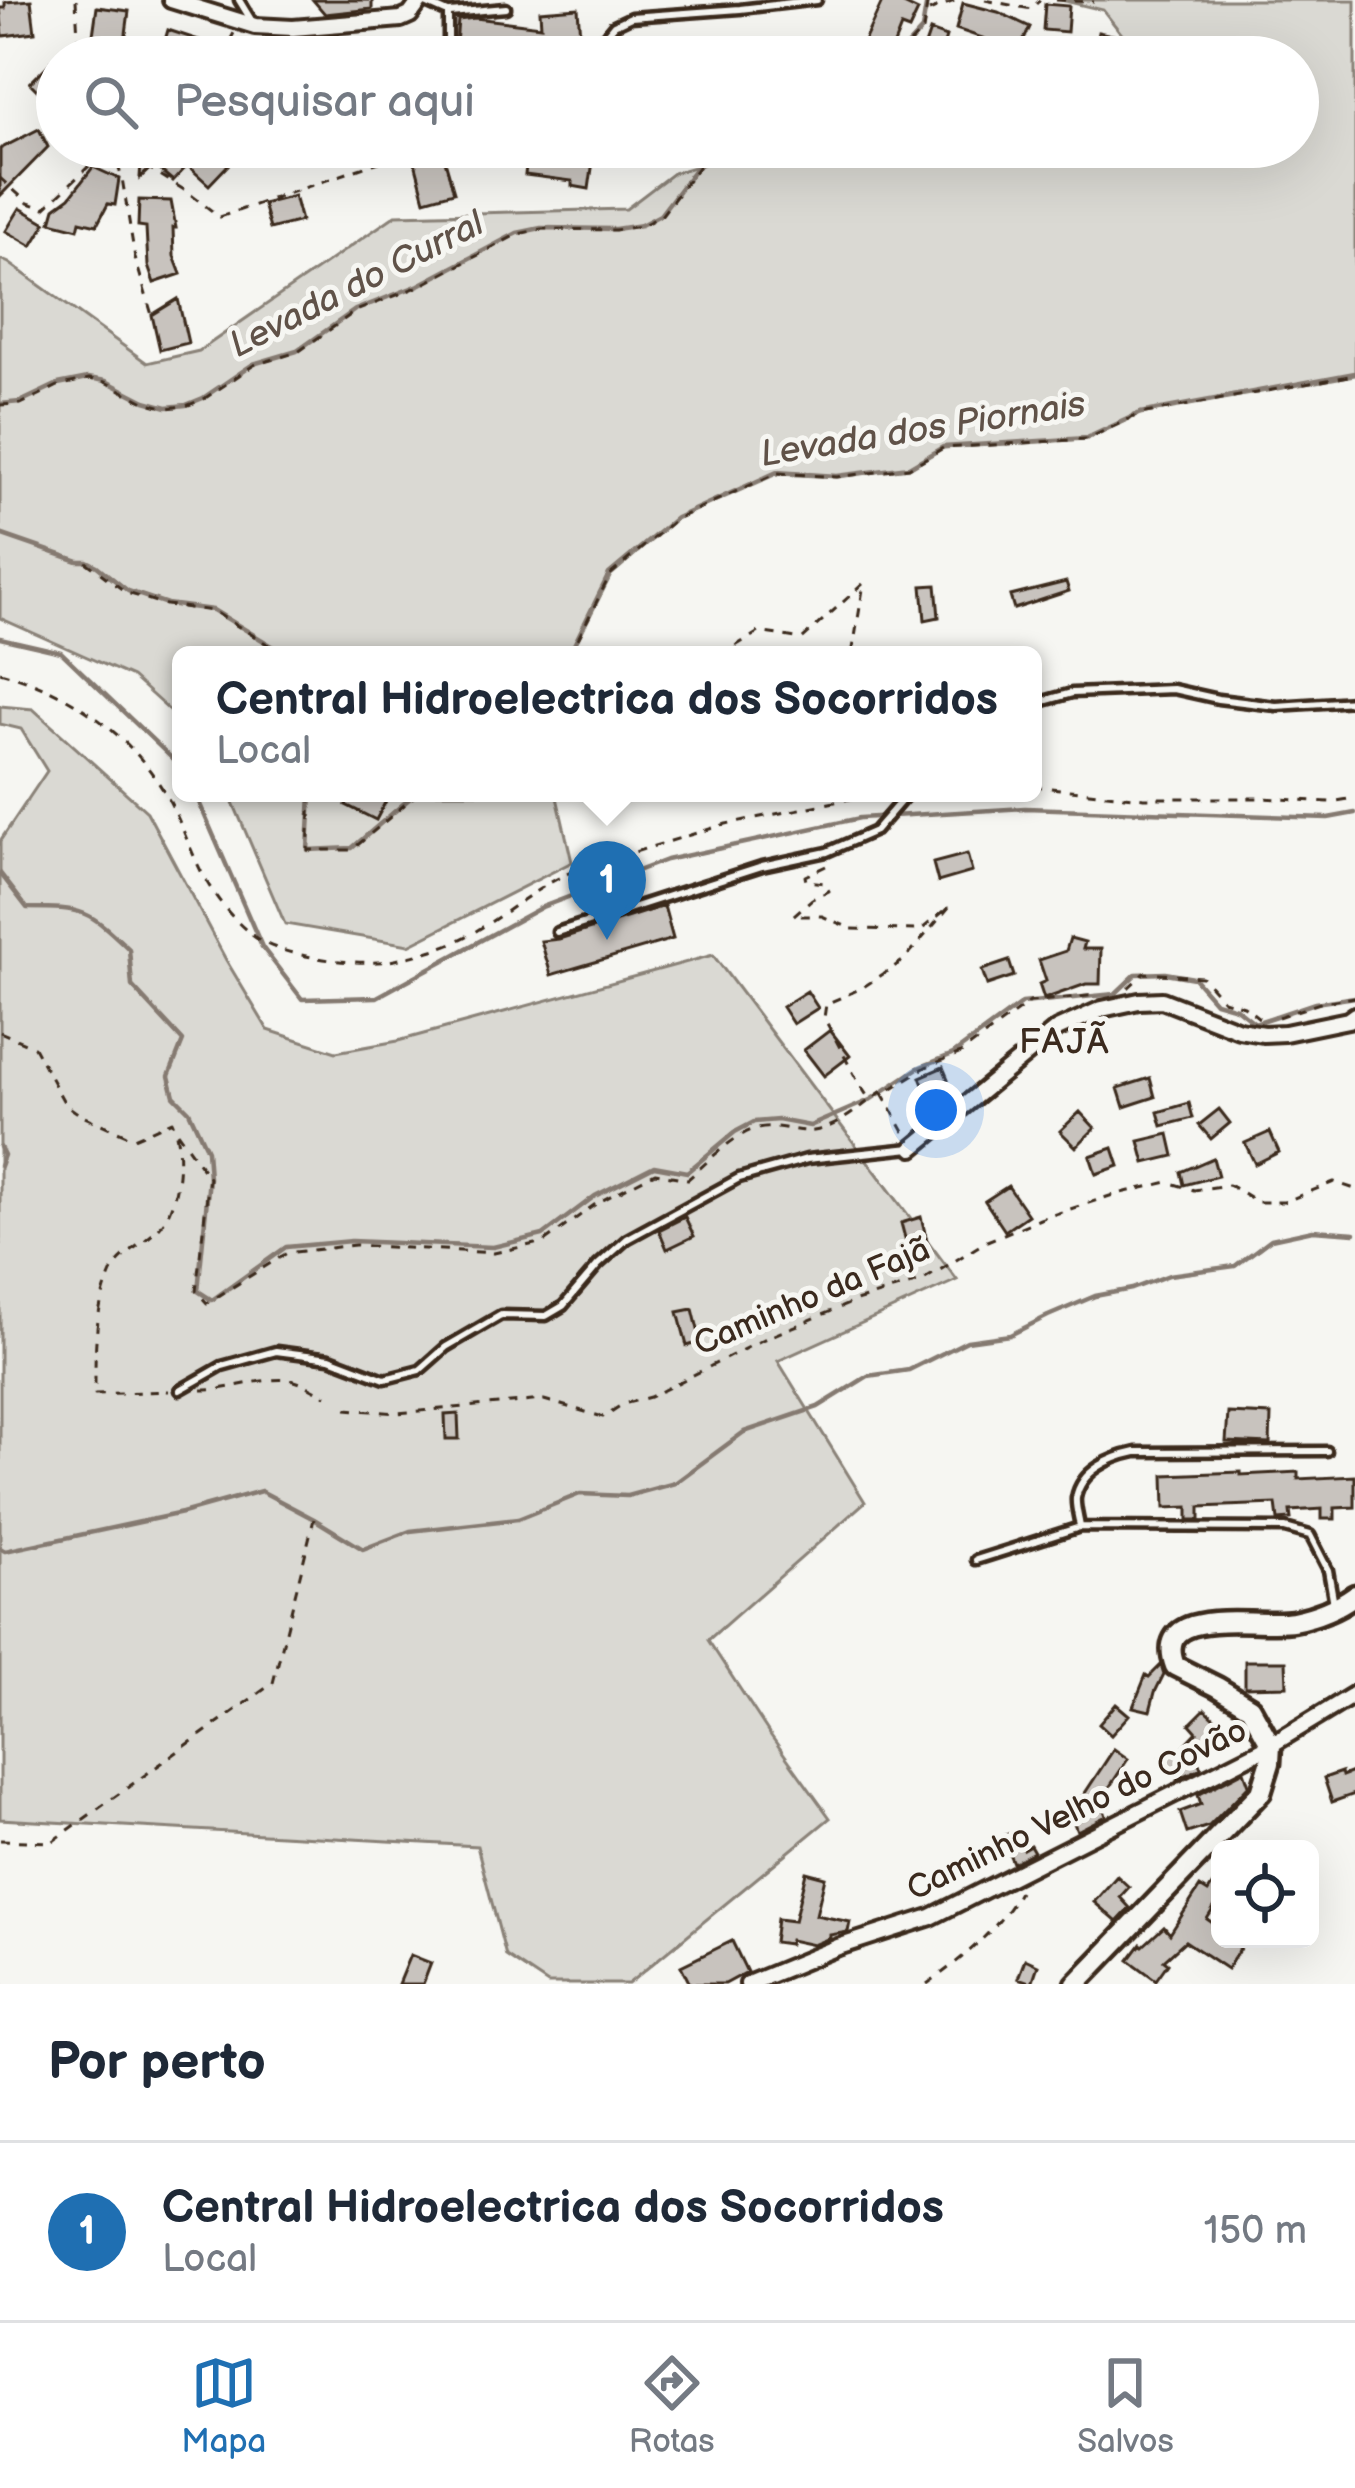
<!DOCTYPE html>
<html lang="pt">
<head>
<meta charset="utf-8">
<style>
  :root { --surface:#fff; --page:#f2f2f3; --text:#1f2937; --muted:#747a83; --line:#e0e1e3; --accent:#1f6fb2 }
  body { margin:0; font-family:"Balsamiq Sans",sans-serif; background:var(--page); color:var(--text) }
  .controls { position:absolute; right:36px; bottom:36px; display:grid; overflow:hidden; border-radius:18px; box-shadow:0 12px 48px #0002 }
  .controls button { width:108px; height:108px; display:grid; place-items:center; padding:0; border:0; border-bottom:3px solid var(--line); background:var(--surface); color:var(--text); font:60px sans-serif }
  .you { position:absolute; left:936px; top:1110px; width:42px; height:42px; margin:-30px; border:9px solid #fff; border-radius:50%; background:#1a73e8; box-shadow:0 0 0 18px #1a73e833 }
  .badge { display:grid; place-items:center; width:78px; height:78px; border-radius:50%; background:var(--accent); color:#fff; font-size:39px; font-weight:700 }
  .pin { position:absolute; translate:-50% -99px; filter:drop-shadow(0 3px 6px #0008) }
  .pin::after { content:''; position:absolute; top:63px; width:42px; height:36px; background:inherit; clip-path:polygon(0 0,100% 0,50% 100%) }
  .popup { position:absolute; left:172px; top:646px; width:870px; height:156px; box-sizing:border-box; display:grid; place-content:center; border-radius:18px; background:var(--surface); filter:drop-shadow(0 3px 9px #0005); font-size:39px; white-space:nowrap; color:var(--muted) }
  .popup b { font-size:45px; color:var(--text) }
  .popup::after { content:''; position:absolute; left:50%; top:100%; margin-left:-24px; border:24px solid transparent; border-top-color:var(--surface) }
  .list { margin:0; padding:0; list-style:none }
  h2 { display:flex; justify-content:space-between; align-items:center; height:156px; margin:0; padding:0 48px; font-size:51px }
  h2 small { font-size:39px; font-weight:400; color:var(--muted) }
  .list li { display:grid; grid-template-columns:78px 1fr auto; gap:36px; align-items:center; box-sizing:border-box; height:180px; padding:0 48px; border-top:3px solid var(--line) }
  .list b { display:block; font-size:45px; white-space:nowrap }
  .list p { margin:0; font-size:39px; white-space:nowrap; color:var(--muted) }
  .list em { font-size:39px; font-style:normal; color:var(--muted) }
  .icon { flex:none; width:66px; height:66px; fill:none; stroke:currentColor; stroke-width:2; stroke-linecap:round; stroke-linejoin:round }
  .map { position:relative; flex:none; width:1355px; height:1984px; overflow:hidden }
  .search { position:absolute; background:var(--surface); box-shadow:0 12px 48px #0002; left:36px; right:36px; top:36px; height:132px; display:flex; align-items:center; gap:30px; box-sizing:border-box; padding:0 42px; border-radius:66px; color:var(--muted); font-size:45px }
  .sheet { height:336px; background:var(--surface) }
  nav { display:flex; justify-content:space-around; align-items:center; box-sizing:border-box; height:168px; border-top:3px solid var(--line); background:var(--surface); font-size:33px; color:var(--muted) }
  nav a { display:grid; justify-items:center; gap:6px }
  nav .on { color:var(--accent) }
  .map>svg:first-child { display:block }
</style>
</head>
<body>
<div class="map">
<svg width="1355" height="1984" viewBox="0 0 1355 1984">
  <rect width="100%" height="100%" fill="#f6f6f2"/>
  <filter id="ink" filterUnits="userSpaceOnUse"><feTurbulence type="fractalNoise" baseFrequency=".00833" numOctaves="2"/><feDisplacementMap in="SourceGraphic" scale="24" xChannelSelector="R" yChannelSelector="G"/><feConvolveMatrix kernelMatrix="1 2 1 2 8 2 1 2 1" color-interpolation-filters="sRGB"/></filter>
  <g filter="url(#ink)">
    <path fill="#dad9d3" stroke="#8a8278" stroke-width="3" d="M1061,0H1355V375L1140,414L1087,439L943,448L909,468L837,477L777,474L676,519L611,575L570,655H181V721L132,677L0,618V259L9,263L147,363L199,351L396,215L626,209L673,173L762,147H1298V57H1136L1138,55L1103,10Z
      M0,706L33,709L147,812L226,960L268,1030L336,1052L398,1041L713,955L957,1280L778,1361L865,1502L708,1640L769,1733L830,1818L628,1984H548L506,1956L477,1846L0,1819V841L47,771L21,729L0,724Z
      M229,793H556L572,862L409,945L285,924Z"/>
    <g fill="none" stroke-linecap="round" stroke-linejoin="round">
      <path stroke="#857a71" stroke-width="4.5" d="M897,57L922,30L927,0
        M0,404L20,402L58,384L88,378L106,381L145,401L167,407L186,405L203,398L253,364L297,351L355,310L419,285L517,233L541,228L615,229L641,225L660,215L698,165L720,147
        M0,534L78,561H87L97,566L128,591L167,604L213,610L287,655
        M0,638L61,652L181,767
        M569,655L609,574L676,518L777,472L837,476L909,467L943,447L1087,438L1140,413L1355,373
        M195,793L262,947L302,999L377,997L542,907L666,860L860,818L1025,808L1328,818L1355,813
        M311,793L308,850L352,848L416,793
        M0,873L27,908C84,908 87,909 129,949L132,986L183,1041L169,1076L174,1096L189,1111L207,1150L209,1178L198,1291L212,1300L286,1247L351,1241L493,1247L543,1235L595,1196L654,1166L687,1172L735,1132L754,1122L778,1120L810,1126L870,1100L918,1068L953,1054L1022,1003L1115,994L1136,974L1165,973L1194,978L1215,1002L1236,1008L1255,1023L1315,1003L1355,997
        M0,1147L4,1155L0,1166
        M0,1548L5,1551L182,1513L261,1491L314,1519L363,1549L410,1531L518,1519L580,1494L627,1496L675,1483L744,1432L818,1407L868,1376L909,1370L967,1341L1010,1335L1048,1316L1095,1296L1132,1289L1169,1275L1235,1266L1271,1239L1313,1230L1355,1233"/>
    </g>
    <path fill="#c8c3be" stroke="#3b2a1e" stroke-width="3" d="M31,0L35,32L3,36L0,8H5V2Z
      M313,0H372V9L325,14Z
      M883,0H895L918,11L909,30L901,27L889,57H871L860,50Z
      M963,3L998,12L1030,27L1016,57H993L1000,44L956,29Z
      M1045,4L1069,6L1067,32L1043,30Z
      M97,7L129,11L123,57H97L100,36L93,35Z
      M578,8L580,37H574L573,57H455L458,20L475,18L541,26L540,11Z
      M168,30L217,46L213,57H160Z
      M930,31L946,37L940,57H921Z
      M1098,32L1117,36L1113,57L1094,53Z
      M282,39L314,44L310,57H277Z
      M57,56V110L30,83Z
      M39,129L48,147L0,196V149Z
      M142,147H167L187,166L173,181L154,165L140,178Z
      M204,147H208L228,165L209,185L187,165Z
      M411,147H441L454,192L425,200Z
      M528,147H595L589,189L572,186V181L525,175Z
      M600,147H644L643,160L600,157Z
      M93,167L119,179L115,205L108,204L97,225L80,221L78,229L51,222L55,208L70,197Z
      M294,196L301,221L270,229L263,204Z
      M139,200L171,201L176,228H173L174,256L181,274L154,283L148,266L146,227L138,226Z
      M20,208L46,223L32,246L6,231Z
      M178,299L188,343L160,350L152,315Z
      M1066,582L1069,591L1014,609L1010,596Z
      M936,585L939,617L925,620L922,586Z
      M352,793L368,800L371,793L388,797L376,820L346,805Z
      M967,854L972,872L938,882L933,863Z
      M664,906L673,939L551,975L541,941L559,939Z
      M1070,938L1085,942L1083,949H1101L1100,984H1086L1044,999L1039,984L1046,981L1039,960L1066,951Z
      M1009,961L1014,976L987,985L982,970Z
      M807,991L818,1008L793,1024L782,1007Z
      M830,1030L850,1056L824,1076L804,1050Z
      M943,1067L948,1079L925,1090L920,1077Z
      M1150,1078L1155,1097L1124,1107L1118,1088Z
      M1189,1103L1193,1118L1162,1126L1158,1112Z
      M1219,1109L1230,1123L1211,1139L1199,1125Z
      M1080,1112L1095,1128L1076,1147L1060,1131Z
      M1270,1132L1279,1152L1255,1164L1245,1143Z
      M1169,1134L1174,1156L1145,1163L1139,1141Z
      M1113,1148L1119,1166L1096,1174L1090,1156Z
      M1213,1158L1218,1176L1184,1185L1181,1172Z
      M1008,1186L1028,1215L1005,1231L985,1201Z
      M685,1217L694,1236L667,1249L659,1230Z
      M921,1217L930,1252L910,1257L901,1223Z
      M693,1309L701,1342L687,1346L678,1312Z
      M1228,1413L1271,1415L1270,1444L1226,1442Z
      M458,1414L459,1439H446L445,1415Z
      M1241,1472V1475L1298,1472V1479L1355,1476V1507L1335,1508V1519H1322V1509L1290,1511L1291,1519L1278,1520L1276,1504L1200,1507V1520H1188V1507L1165,1508L1164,1475Z
      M1245,1661H1286L1287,1686L1245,1687Z
      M1161,1665L1164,1674L1155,1692L1150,1711L1133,1707L1146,1675L1149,1677Z
      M1116,1704L1129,1715L1111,1735L1099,1724Z
      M1205,1709L1225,1728L1197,1758L1201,1768L1178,1779L1174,1771L1166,1772L1160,1758L1182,1748L1197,1732L1190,1724Z
      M1114,1749L1128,1759L1101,1800L1106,1816L1077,1831L1066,1802L1083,1796Z
      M1244,1771L1249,1785L1209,1826L1187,1833L1180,1812L1201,1804L1198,1795Z
      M1355,1771V1794L1332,1802L1324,1778L1341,1772L1342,1776Z
      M1017,1831L1023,1849L1030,1845L1034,1852L1013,1863L1008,1851L1002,1853L997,1838Z
      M806,1872L825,1877L816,1915L850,1922L848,1932L830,1935V1938L813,1945L790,1940L789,1944L774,1942L777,1919L794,1921Z
      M1220,1874V1898L1207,1919L1220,1928V1939H1246L1227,1969L1185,1941L1164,1960L1168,1963L1156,1980L1129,1960L1141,1944L1143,1946L1164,1927L1170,1934L1200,1887L1208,1892Z
      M1117,1876L1129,1887L1120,1897L1130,1908L1117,1922L1094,1902Z
      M732,1941L747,1972L725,1984H690L681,1966Z
      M410,1955L431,1963L423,1984H398Z
      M1025,1959L1038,1965L1032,1983L1018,1978Z"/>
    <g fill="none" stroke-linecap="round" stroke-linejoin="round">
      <g stroke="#3b2a1e" stroke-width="15">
        <path id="lane" d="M239,0L253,23
          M421,1L448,13V57
          M450,13L506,8
          M588,57L614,25L631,17L740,9L817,0
          M1033,704L1072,693L1173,689L1218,699L1276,706L1355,701
          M557,932L762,866L827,852L875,831L908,793
          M180,1390L222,1366L276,1351L330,1358L385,1379L420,1370L446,1347L501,1315L546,1316L563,1306L598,1265L627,1239L739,1178L807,1159L911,1148
          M1080,1527C1079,1519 1075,1506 1076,1498C1081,1470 1112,1457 1136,1452L1327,1451
          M976,1560L1080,1527L1285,1528L1310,1535L1328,1570L1334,1604"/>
      </g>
      <g stroke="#3b2a1e" stroke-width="22">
        <path id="street" d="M171,0L255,26L293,28L401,19L410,15L421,0
          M913,1148L1057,1029L1102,1009L1139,1001L1162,1000L1239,1030L1263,1034L1285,1033L1348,1020L1355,1015
          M748,1984L838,1947L931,1917L1271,1745L1355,1694"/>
      </g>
      <g stroke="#3b2a1e" stroke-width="27">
        <path id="secondary" d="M1076,1984L1261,1792L1270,1763L1271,1745L1250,1707L1217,1687L1175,1666C1151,1603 1259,1627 1293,1621C1314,1617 1337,1608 1355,1595"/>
      </g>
      <path stroke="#3b2a1e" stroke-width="3" stroke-dasharray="9 9" stroke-linecap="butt" d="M76,0L79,57
        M985,0L1031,9L1040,0
        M1056,0L1094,2
        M929,11L957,0
        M221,57L234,33
        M898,57L923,30L928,0
        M112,147L122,178L135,258L152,315
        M115,147L186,191L220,217L379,162L384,152L382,147
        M0,178L28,203L45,208L109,147
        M0,405L21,404L58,386L89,379L105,382L144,402L167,408L186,406L204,399L254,365L298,352L356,311L420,286L518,234L542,229L615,230L641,226L661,216L699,166L722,147
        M86,562L127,593L166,605L213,611L285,655
        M570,655L610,575L676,519L777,473L837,477L909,468L943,448L1087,439L1140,414L1355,375
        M720,655L759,632L802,639L864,583L852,655
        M0,672C67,690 129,732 165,793C182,822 191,855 208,884C220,904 237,924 256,938C282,957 357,966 389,961C406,958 425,953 442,947C491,930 528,889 576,870L726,824L879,793
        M1033,786L1144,798H1264L1330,802L1355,798
        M311,793L308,850H352L418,793
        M826,866L805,876L806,881L824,883L829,891L812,899L793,916H822L852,929L921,930L950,906L904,960L862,988L826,1004L824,1018C839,1044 851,1072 868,1097
        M1128,988L1144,973L1202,977L1223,1000L1244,1006L1259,1018
        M1278,1017L1323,1002L1355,997
        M0,1032L34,1047L65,1104L82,1116L134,1138L172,1121C184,1148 180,1205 159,1228C145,1243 119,1255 111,1273C94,1312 95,1352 95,1394L169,1391
        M882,1093L904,1132
        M177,1132L209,1178L196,1291L207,1303L287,1253L355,1245L494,1253L544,1242L597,1203L655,1173L688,1179C708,1162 732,1135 758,1128C775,1124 789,1130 806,1131C831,1134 861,1106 881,1092L889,1090L926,1067L961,1053L1030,1002L1096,995
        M202,1390C232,1390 260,1377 290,1380C302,1382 315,1390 326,1396
        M346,1409L397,1413L544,1400L603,1417L623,1404L650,1397L764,1339L856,1301L922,1281L987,1241L1040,1219L1113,1195L1168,1182L1194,1190L1229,1185L1258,1202H1284L1334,1182L1355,1189
        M0,1840L52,1842L273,1683L314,1519
        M0,1979L3,1984
        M927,1984C962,1959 998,1930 1019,1892"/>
      <use href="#lane" stroke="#f6f6f2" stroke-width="6"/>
      <use href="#street" stroke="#f6f6f2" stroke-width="14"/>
      <use href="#secondary" stroke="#f6f6f2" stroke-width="18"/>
    </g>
  </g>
  <g text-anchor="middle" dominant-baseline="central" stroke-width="10" stroke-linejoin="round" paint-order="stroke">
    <g font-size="33" fill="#3b2a1e" stroke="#f6f6f2">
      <text transform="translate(812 1297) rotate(-23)">Caminho da Fajã</text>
      <text transform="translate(1077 1810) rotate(-26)">Caminho Velho do Covão</text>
    </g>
    <g font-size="36" font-style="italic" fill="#605248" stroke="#f6f6f2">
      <text transform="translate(357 285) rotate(-27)">Levada do Curral</text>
      <text transform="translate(923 430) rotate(-9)">Levada dos Piornais</text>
    </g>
    <g font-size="36" letter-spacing="3" fill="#3b2a1e" stroke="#f6f6f2">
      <text x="1065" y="1042">FAJÃ</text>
    </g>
  </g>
</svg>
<div class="controls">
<button><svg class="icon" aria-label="locate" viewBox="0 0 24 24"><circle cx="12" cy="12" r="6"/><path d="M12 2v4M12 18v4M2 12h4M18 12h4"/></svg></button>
</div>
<div class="you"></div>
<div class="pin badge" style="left:607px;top:940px">1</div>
<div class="popup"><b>Central Hidroelectrica dos Socorridos</b>Local</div>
<div class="search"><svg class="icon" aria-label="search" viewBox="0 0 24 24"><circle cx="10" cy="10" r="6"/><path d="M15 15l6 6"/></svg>Pesquisar aqui</div>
</div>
<section class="sheet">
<h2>Por perto<small></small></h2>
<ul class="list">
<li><span class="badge">1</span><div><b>Central Hidroelectrica dos Socorridos</b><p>Local</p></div><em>150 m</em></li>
</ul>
</section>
<nav>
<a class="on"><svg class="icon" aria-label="map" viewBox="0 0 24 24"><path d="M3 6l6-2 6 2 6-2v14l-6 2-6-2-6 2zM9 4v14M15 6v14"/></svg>Mapa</a>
<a><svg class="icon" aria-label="directions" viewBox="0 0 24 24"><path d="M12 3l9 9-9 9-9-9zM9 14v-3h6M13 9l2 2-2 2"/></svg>Rotas</a>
<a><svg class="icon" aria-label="saved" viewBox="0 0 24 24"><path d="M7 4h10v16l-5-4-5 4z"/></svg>Salvos</a>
</nav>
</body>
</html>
